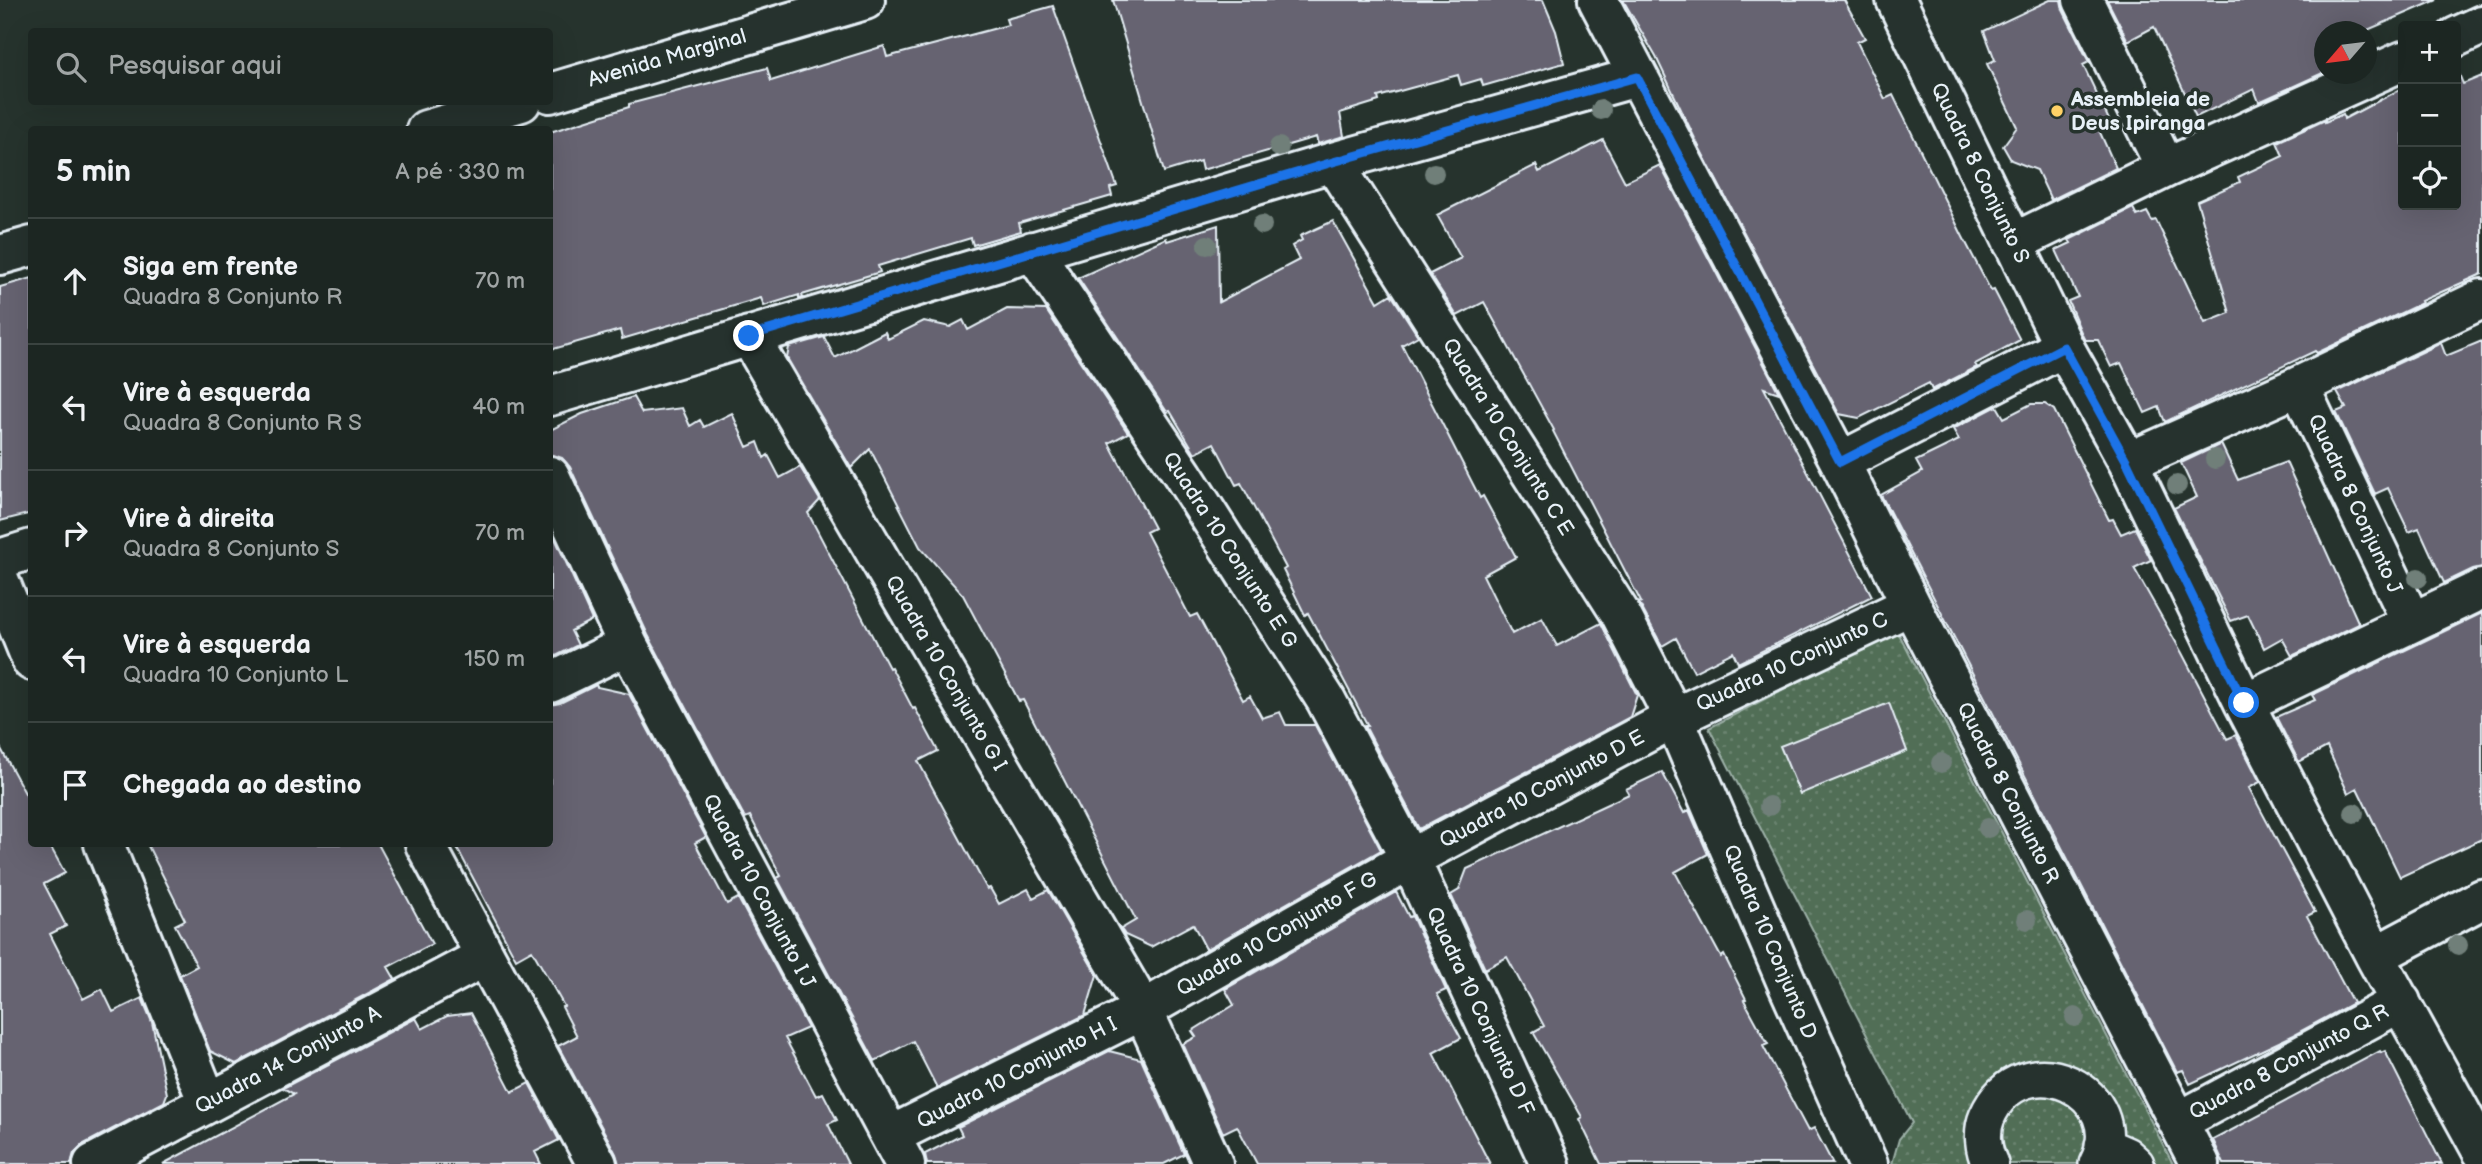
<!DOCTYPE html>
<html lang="pt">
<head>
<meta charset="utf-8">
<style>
  :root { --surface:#1c2622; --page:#29322f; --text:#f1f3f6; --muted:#a0a5a5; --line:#3a4340 }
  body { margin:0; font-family:"Balsamiq Sans",sans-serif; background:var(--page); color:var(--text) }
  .controls { position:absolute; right:21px; top:21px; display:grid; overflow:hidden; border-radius:7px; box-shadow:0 7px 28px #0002 }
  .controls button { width:63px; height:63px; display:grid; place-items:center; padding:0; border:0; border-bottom:2px solid var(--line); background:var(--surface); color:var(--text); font:35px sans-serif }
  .compass { position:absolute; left:2314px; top:21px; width:63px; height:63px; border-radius:50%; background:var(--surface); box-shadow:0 7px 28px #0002; rotate:242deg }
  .stop { position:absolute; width:21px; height:21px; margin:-16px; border:5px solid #1a73e8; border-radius:50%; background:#fff }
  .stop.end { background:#1a73e8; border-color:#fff; box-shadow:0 2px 7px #0008 }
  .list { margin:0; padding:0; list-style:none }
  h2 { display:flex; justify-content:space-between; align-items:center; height:91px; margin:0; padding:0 28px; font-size:30px }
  h2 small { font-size:23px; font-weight:400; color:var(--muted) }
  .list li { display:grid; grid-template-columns:46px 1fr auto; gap:21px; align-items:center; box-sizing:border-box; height:126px; padding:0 28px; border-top:2px solid var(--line) }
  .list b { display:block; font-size:26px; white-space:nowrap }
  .list p { margin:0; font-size:23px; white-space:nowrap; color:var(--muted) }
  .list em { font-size:23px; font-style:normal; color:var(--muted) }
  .icon { flex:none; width:38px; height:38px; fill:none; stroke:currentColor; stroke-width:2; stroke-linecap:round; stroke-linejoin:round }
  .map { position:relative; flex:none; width:2482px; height:1164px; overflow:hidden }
  .search { position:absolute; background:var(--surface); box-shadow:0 7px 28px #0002; left:28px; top:28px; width:525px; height:77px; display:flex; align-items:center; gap:18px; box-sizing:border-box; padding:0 24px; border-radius:7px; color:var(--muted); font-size:26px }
  .panel { position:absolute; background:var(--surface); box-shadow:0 7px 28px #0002; left:28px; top:126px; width:525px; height:721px; border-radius:7px }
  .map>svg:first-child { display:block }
</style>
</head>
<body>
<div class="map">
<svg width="2482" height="1164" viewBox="0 0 2482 1164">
  <defs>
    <pattern id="park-dots" width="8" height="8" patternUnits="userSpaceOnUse" patternTransform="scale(1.75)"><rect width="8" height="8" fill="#516e56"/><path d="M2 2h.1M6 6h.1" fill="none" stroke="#6a836f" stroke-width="1.8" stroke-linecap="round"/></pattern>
  </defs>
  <rect width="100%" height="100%" fill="#26332d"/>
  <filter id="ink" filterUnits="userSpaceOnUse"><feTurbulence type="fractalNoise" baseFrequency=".0143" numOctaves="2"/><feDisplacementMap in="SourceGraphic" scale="14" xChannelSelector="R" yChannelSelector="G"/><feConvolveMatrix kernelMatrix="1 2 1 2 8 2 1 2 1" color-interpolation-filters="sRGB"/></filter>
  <g filter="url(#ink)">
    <path fill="url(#park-dots)" stroke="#9cb0a7" stroke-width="2" d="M1897,630L2173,1164H1892L1899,1139L1912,1123L1709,728Z"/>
    <path fill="#666471" stroke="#e8f1f8" stroke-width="2" d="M1113,0H1543L1556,31L1564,63L1483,86L1481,79L1461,85L1458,75L1378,97L1379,101L1340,113L1344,136L1318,144L1316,137L1202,170L1200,161L1164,172Z
      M1623,0H1844L1865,38L1857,42L1885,99L1893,95L1963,237L1991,291L1994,290L2020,340L1975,364L1977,367L1932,390L1929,383L1859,418L1839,414L1698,145L1656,57Z
      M2050,0H2061L2063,10L2089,62L2083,65L2110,122L2098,128L2116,168L2051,200L2037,170L2011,160L2003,146L2017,127L1987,64L1995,60L1984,31Z
      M2107,0H2437L2363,32H2325V72L2259,102L2254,89L2196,117L2154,27L2128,41Z
      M1053,6L1117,186L1110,188L1112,196L1019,223L1021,231L973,245L971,238L878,266L880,272L802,295L803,298L799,299V295L764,306L761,298L622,339L620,330L550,350V132L629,107V104L767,68L771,81L884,46L887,57L1008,25L1006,19Z
      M2457,69L2463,84L2482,76V274L2421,301L2422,303L2317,353L2315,351L2165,422L2159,407L2145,413L2121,363L2111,367L2098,340H2085L2083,337L2068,301L2078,297L2056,250L2071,243L2069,240L2133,208L2137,216L2147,212L2152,221L2156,220L2205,323L2230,313L2197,201L2240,182L2238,177L2283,156L2277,142L2325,120V122L2343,114L2344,119L2403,88V205H2456Z
      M1603,140L1625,182L1660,165L1779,393L1764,388L1872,596L1738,663L1733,652L1694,672L1676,638L1662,646L1639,603L1641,602L1553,431L1554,430L1484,302L1457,316L1430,274L1461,258L1437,215L1536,165L1539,172Z
      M1333,221L1378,302L1391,294L1418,336L1402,345L1480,498L1483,496L1516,557L1483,575L1512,634L1542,618L1557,646L1601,623L1637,695L1630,717L1419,829L1365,726H1368L1308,613L1305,615L1283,570L1286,568L1241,483L1236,485L1214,443L1195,453L1170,411L1167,412L1078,278L1166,238L1167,241L1218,225L1219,302L1299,260L1292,246L1302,240L1300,236Z
      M32,278V513L0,521V287Z
      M1007,309L1046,310L1128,433L1109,443L1154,528L1146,532L1190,617L1197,614L1243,700L1250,696L1262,718L1280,712L1286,725H1315L1381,850L1206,949L1193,924L1151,947L1125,935L1121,929L1136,920L1023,700L1019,701L963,595L920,547L870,449L851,468L787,358L789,347L824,337L835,358L885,332L888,339L924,321L950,327L963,320L968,330Z
      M2482,341V567L2473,569L2444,583L2419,528L2409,532L2388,488L2375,494L2336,412L2346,408L2337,392L2441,343L2446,356Z
      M633,397L642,413L682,408L690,426L700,420L704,427L732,413L747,447L758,442L764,458L768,455L780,478L800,467L820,500L808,513L889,668L891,667L913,709L915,708L938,751L918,761L987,889L990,888L999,904L1028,889L1033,898L1048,890L1097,975L1085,1015L937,1088L913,1041L875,1061L777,878L781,876L750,816L745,818L648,635L570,467L562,458L550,455V430L582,414Z
      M2031,404H2045L2054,410L2109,520L2113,519L2121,534L2135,528L2151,560L2134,568L2182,653L2227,739L2236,735L2260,782L2249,788L2315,912L2307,916L2353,1003L2294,1035L2190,1084L2183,1070L2177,1072L1881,495L1922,472L1916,461L1959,440L1953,429L1997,406L2004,418Z
      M2221,444L2238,480L2286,462L2359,624L2292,656L2282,638L2264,648L2248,615L2231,621L2174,508L2197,497L2181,463Z
      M550,527L592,620L571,631L578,645L550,659Z
      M2482,613V839L2400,877L2357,788L2348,793L2327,747L2299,762L2276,717L2315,700L2312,695Z
      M596,685L597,687L629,694L706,837L695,843L727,904L738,898L808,1028L785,1038L816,1096L823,1093L837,1120L828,1124L848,1164H619L616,1154L558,1046L577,1036L562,1007L564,1006L532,950L516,959L455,844H550V705L560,703Z
      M1889,703L1907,751L1800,794L1780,746Z
      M0,747L32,806V844H49L65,873L44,884L66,926L50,934L83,999L102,989L113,1012L142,998L152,1022L167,1094L164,1102L82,1145L74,1153L71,1164H0Z
      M1662,772L1684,813L1689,810L1708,854L1675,872L1721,957L1724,955L1746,999L1744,1000L1768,1044L1763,1046L1808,1131L1814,1128L1833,1164H1601L1579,1119L1582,1117L1533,1032L1544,1026L1507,957L1485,969L1451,895L1459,890L1467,869L1629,794L1626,789Z
      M147,844H378L432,944L388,967L395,979L236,1064L210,1051L180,975L197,966L175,925L185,920Z
      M1396,892L1409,917L1412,916L1446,990L1437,994L1461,1038L1433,1053L1490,1164H1257L1237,1126L1223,1133L1183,1044L1196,1037L1192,1031L1234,1005L1225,989L1227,988Z
      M471,1013L512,1092L529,1083L559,1140L535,1152L541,1164H163L294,1094L283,1088L416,1018L422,1029L447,1016Z
      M1109,1051L1141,1059L1184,1154L1164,1164H927L925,1154L962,1135L958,1127Z
      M2380,1051L2381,1053L2385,1051L2442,1164H2224L2213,1140Z"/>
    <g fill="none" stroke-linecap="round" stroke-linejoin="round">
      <g stroke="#e8f1f8" stroke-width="40">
        <path id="pedestrian" d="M2103,1145L2126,1155L2136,1164
          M1990,1164C1983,1150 1981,1131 1987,1117C2022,1037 2134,1093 2097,1164"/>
      </g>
      <g stroke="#e8f1f8" stroke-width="44">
        <path id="minor" d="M1598,0L1840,462L1911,605L2200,1164
          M1896,0L2064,347L2128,462L2244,703L2375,956L2482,1151
          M2083,0L2166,168
          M2456,37L2482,25
          M550,93L865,0
          M426,130L521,102
          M1333,162L1620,613L1674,718L1787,983L1868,1164
          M2013,243L2166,168L2403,61
          M1033,251L1183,475L1326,700L1410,859L1550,1164
          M0,255L32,246
          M749,336L1143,1010L1213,1164
          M2299,386L2411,621
          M550,396L1333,162L1637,77
          M1840,462L2064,347
          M2128,462L2299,386L2482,299
          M550,476L628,645L905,1164
          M0,559L32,549
          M0,582L32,661
          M550,683L628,645
          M2244,703L2482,589
          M104,844L208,1103
          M425,844L597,1164
          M2375,956L2482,899
          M2178,1122L2401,1002
          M890,1136L1143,1010L1410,859L1674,718L1911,605
          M93,1164L484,957"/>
      </g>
      <use href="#pedestrian" stroke="#26332d" stroke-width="35"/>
      <use href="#minor" stroke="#26332d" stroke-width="38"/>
    </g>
    <g fill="#707f79">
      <circle cx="1601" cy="110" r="10"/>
      <circle cx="1279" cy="147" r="10"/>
      <circle cx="1434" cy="173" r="10"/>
      <circle cx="1262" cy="225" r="10"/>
      <circle cx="1207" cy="245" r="10"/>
      <circle cx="2215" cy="459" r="10"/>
      <circle cx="2177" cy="485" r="10"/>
      <circle cx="2418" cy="578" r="10"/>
      <circle cx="1941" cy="763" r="10"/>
      <circle cx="1769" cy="806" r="10"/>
      <circle cx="2354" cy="813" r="10"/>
      <circle cx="1988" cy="828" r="10"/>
      <circle cx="2027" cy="920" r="10"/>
      <circle cx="2458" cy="945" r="10"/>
      <circle cx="2075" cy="1017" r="10"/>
    </g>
  </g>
  <g fill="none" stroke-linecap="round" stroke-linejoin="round" filter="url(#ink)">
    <path stroke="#1a73e8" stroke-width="9" d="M749,336L1333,162L1637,77L1840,462L2064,347L2127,462L2244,703"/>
  </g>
  <circle fill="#ffd166" stroke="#26332d" stroke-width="2.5" cx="2057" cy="111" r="7"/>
  <g text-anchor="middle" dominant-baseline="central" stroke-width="7" stroke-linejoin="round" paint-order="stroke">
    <g font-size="21" fill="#e8f1f8" stroke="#26332d">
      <text transform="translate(667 58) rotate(-16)">Avenida Marginal</text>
      <text transform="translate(1980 173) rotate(64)">Quadra 8 Conjunto S</text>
      <text transform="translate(1508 437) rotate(58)">Quadra 10 Conjunto C E</text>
      <text transform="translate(2355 504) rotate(65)">Quadra 8 Conjunto J</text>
      <text transform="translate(1230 550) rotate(57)">Quadra 10 Conjunto E G</text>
      <text transform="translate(1792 662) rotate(-25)">Quadra 10 Conjunto C</text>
      <text transform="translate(946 673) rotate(60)">Quadra 10 Conjunto G I</text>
      <text transform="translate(1542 789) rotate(-28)">Quadra 10 Conjunto D E</text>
      <text transform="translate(2008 793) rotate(63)">Quadra 8 Conjunto R</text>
      <text transform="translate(759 891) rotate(62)">Quadra 10 Conjunto I J</text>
      <text transform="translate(1277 934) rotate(-30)">Quadra 10 Conjunto F G</text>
      <text transform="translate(1770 942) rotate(67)">Quadra 10 Conjunto D</text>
      <text transform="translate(1480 1011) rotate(65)">Quadra 10 Conjunto D F</text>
      <text transform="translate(288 1060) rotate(-28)">Quadra 14 Conjunto A</text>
      <text transform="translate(2289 1062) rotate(-28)">Quadra 8 Conjunto Q R</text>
      <text transform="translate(1017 1073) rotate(-27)">Quadra 10 Conjunto H I</text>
    </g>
    <g font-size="21" font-weight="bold" fill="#e8f1f8" stroke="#26332d" text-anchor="start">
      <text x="2071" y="99">Assembleia de<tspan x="2071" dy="24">Deus Ipiranga</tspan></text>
    </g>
  </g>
</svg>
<div class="controls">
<button>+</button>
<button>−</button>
<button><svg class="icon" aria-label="locate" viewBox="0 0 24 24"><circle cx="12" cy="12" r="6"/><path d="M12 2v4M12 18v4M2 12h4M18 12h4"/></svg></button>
</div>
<svg class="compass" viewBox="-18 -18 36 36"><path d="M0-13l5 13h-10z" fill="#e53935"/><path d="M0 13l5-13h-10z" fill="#a0a5a5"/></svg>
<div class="stop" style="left:2244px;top:703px"></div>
<div class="stop end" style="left:749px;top:336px"></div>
<div class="search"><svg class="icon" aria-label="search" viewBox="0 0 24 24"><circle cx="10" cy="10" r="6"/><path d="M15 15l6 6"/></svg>Pesquisar aqui</div>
<section class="panel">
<h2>5 min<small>A pé · 330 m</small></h2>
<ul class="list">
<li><svg class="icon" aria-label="ahead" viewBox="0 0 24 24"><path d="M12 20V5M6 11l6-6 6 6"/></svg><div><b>Siga em frente</b><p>Quadra 8 Conjunto R</p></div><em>70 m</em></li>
<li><svg class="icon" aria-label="left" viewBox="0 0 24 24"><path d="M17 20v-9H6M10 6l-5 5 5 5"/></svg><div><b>Vire à esquerda</b><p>Quadra 8 Conjunto R S</p></div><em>40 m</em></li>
<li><svg class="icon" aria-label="right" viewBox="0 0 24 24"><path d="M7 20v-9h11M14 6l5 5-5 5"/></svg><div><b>Vire à direita</b><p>Quadra 8 Conjunto S</p></div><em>70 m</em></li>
<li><svg class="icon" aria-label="left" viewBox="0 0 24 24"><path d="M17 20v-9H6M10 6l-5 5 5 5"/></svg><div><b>Vire à esquerda</b><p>Quadra 10 Conjunto L</p></div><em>150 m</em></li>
<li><svg class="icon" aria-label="arrive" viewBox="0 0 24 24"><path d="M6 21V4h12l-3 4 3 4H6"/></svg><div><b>Chegada ao destino</b></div></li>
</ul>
</section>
</div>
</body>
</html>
